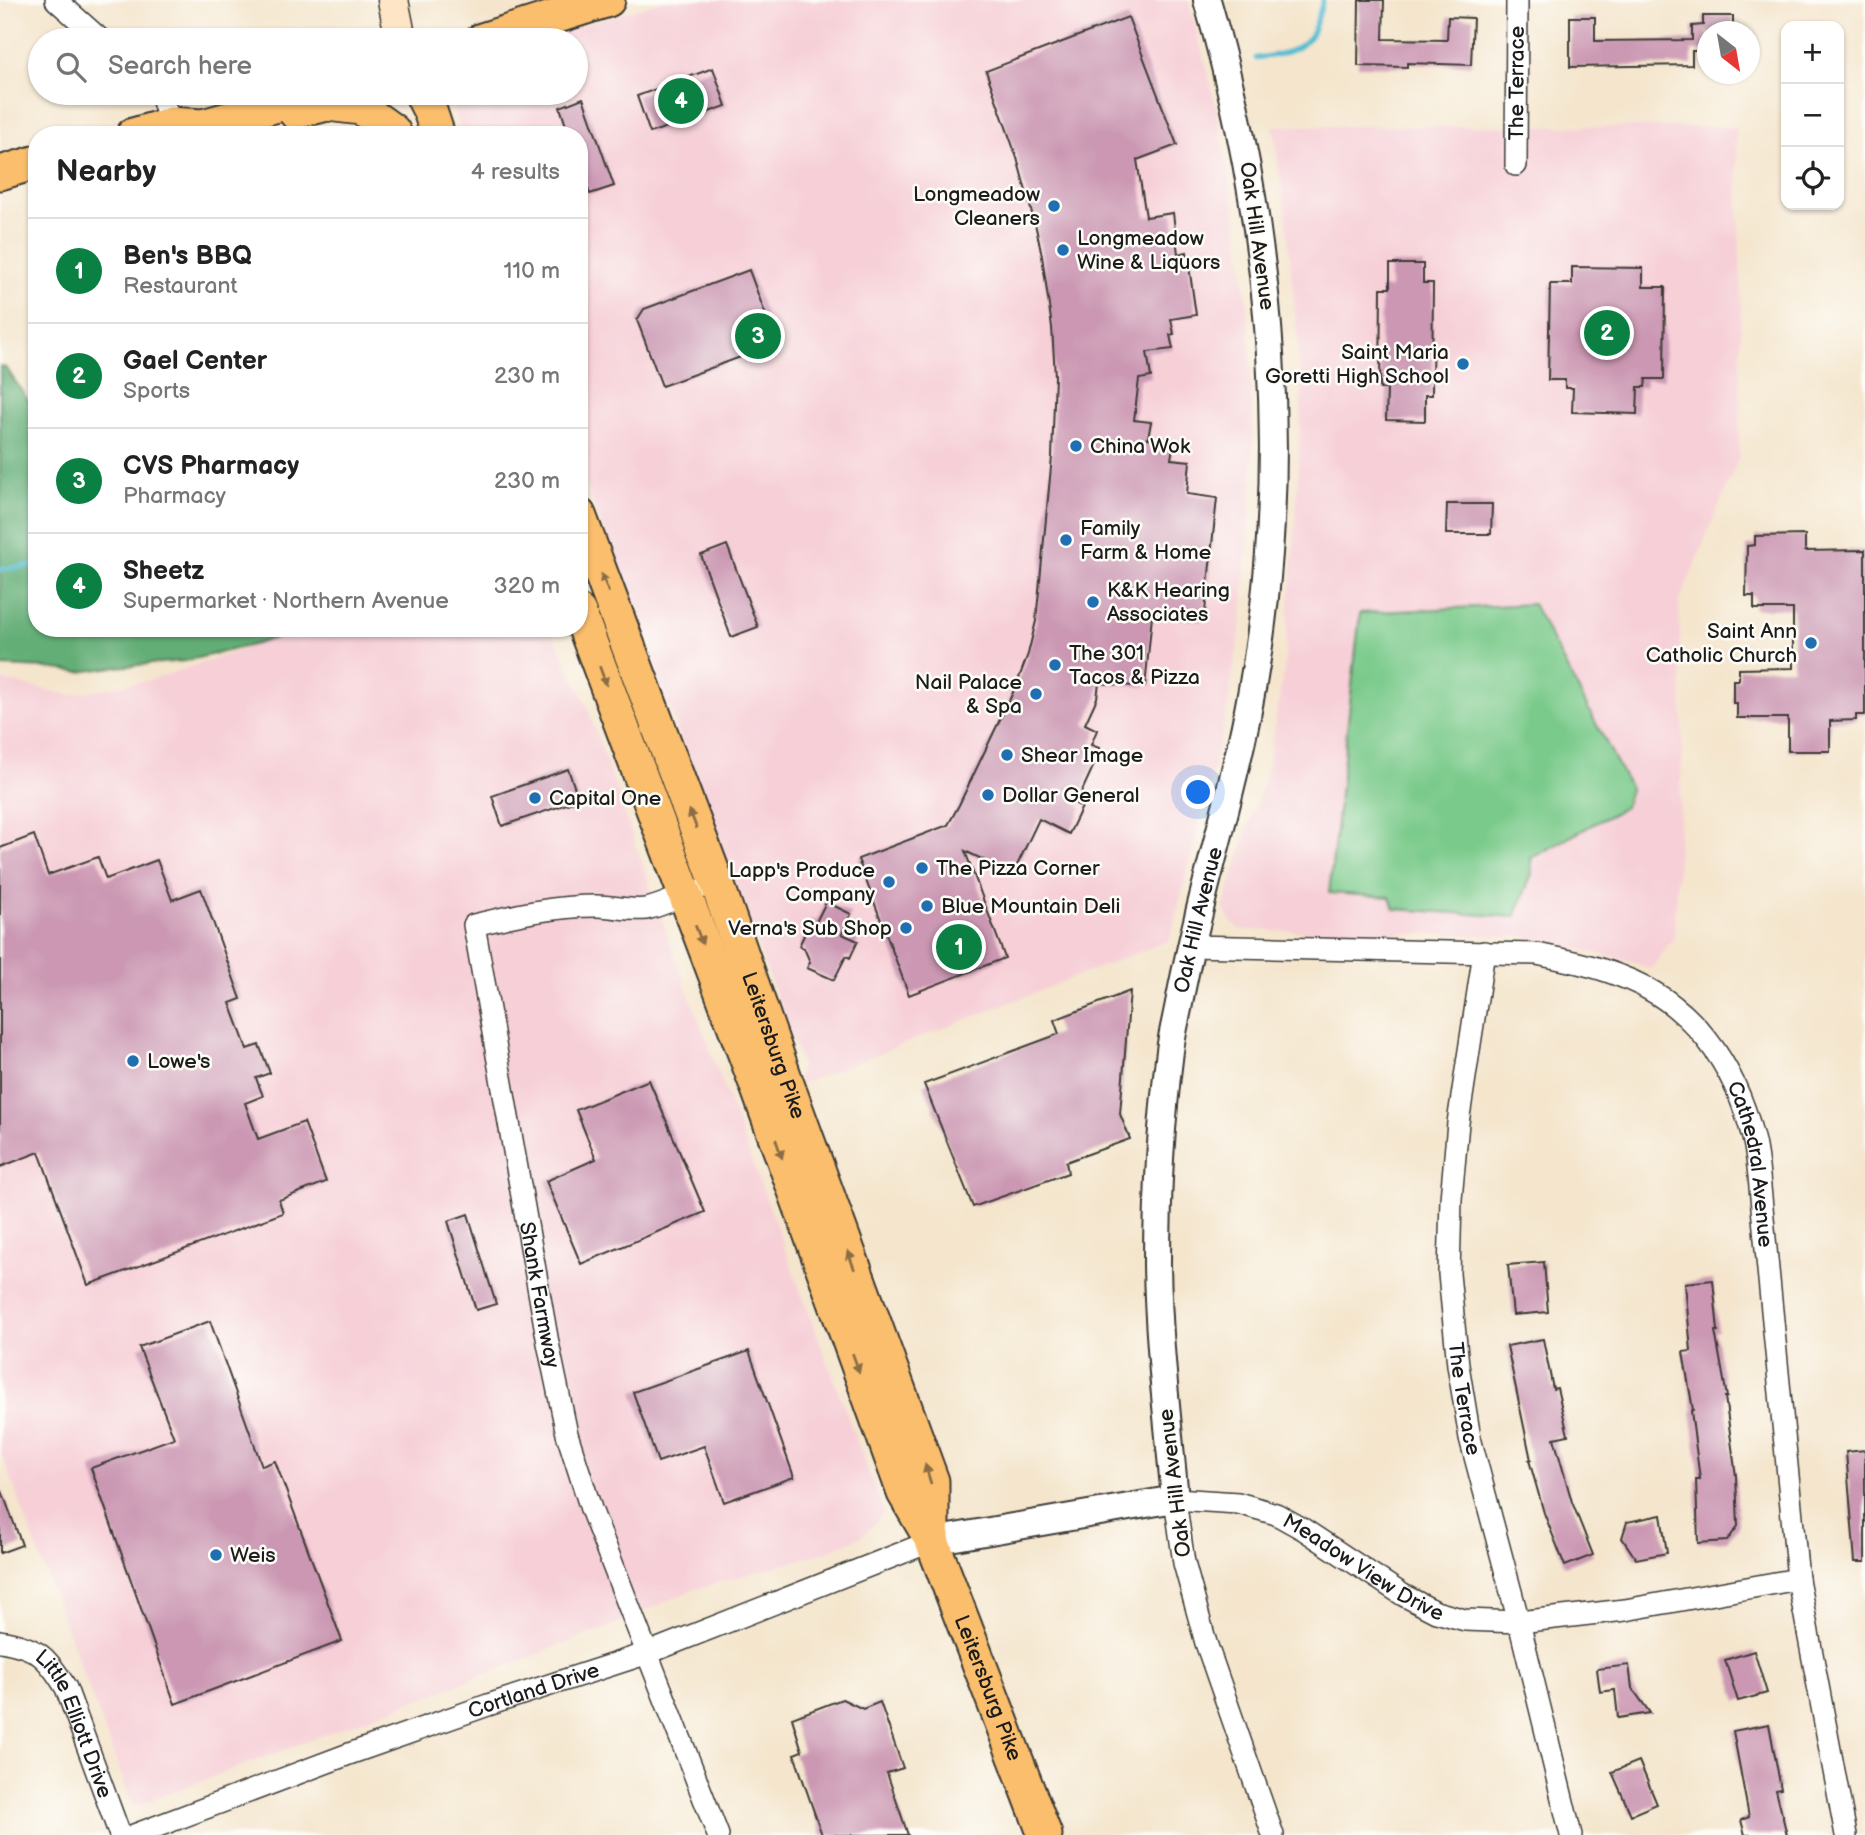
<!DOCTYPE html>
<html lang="en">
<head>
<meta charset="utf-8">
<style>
  :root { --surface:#fff; --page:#f6f6f6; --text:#222; --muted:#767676; --line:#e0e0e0; --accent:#0b8043 }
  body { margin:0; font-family:"Balsamiq Sans",sans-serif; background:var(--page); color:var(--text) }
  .controls { position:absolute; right:21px; top:21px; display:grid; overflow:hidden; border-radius:14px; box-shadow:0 2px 5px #0004 }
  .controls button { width:63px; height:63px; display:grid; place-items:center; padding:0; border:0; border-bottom:2px solid var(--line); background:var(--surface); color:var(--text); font:35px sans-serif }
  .compass { position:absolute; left:1697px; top:21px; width:63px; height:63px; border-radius:50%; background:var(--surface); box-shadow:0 2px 5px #0004; rotate:149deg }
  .you { position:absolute; left:1199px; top:793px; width:24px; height:24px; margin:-18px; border:5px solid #fff; border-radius:50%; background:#1a73e8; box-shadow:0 0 0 10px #1a73e833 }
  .badge { display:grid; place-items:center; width:46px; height:46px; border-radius:50%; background:var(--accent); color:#fff; font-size:23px; font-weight:700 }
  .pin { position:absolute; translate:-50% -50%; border:4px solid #fff; box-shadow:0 2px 7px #0006 }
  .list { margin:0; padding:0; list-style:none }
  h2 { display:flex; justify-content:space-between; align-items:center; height:91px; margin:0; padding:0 28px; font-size:30px }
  h2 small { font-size:23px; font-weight:400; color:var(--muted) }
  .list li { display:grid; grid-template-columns:46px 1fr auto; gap:21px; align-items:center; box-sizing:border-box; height:105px; padding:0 28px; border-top:2px solid var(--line) }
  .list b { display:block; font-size:26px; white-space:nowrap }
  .list p { margin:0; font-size:23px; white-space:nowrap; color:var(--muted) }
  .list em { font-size:23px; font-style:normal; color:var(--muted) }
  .icon { flex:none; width:38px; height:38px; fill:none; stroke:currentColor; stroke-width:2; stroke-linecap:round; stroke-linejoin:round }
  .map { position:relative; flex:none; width:1865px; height:1835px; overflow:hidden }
  .search { position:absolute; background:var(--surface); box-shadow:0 2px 5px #0004; left:28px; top:28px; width:560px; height:77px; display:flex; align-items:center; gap:18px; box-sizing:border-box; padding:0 24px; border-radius:38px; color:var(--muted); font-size:26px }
  .panel { position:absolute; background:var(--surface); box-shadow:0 2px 5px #0004; left:28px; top:126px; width:560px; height:511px; border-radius:28px }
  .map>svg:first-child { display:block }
</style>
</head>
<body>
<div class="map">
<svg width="1865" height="1835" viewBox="0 0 1865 1835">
  <rect width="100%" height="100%" fill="#fdfcf7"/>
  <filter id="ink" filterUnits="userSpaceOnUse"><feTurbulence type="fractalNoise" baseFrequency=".0143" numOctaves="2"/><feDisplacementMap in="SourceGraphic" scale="14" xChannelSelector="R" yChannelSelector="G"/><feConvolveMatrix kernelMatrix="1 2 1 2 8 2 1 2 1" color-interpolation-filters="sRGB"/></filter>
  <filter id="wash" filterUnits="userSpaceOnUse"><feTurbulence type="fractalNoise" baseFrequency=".00686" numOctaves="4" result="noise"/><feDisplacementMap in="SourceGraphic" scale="28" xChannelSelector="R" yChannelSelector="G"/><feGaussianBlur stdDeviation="1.57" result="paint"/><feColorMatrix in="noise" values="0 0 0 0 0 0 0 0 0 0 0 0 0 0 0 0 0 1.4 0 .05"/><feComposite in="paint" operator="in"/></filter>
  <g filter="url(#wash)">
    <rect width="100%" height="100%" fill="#f4e5cc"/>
    <path fill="#f6cfd7" d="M665,0H1188L1207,69L1216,106L1239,232L1246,294L1251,360L1253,444L1252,491L1241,626L1222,735L1170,940L798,1085L799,1072L802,1065L579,465V135H461L451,101V93H576V40H532Z
      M1273,126L1736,127L1741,293L1739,457L1679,602L1683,736L1674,937L1651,969L1630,961L1523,936L1241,930L1231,921L1223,908L1266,774L1284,671L1296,517L1302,392L1287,224Z
      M306,628H550L585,701L671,946L884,1513L862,1536L826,1552L692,1590L606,1628L133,1807L0,1449V680L70,695L155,679Z"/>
    <path fill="#7aca8b" stroke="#4b7354" stroke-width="2" d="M1533,604L1630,788L1625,807L1531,858L1532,873L1515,917L1394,909L1390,897L1329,893L1360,613Z"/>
    <path fill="#63ae77" stroke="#40654a" stroke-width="2" d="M0,366L6,368L37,413V628H304L256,644L185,661L115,667L80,672L46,668L0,666Z"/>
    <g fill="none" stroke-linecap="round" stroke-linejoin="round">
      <path stroke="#55bcd3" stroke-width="5" d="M1256,58C1275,56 1302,52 1312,33C1317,23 1320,11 1323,0
        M0,569L37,565"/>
    </g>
    <g id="blocks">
      <path fill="#cb97b2" d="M1359,0H1384L1383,39L1447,40L1448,17L1473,18L1471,65L1407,63V67L1358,66Z
        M1703,16H1733V32H1707V51H1692V65L1570,67V17H1595V41L1692,40V26L1703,25Z
        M1128,17L1177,145L1137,160L1146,217L1173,213L1178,254L1187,252L1196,315L1171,319L1174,334L1170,335L1173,349L1147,352L1151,377L1139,379L1134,420L1151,422L1148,438L1174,440L1171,459L1190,461L1187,494L1217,498L1204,621L1152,616L1145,687L1099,683L1097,698L1085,724L1097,730L1091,745L1099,748V754L1076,804L1082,807L1069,834L1039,819L1013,874L965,851L1005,958L909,995L858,859L948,825L959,805L1016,686L1028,654L1036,621L1052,457L1055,376L1052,327L1042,256L1036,228L1017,158L986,71Z
        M713,68L726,106L650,133L637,96Z
        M583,98L614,186L590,194L579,163V135H569L560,107Z
        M1390,264H1423V283H1433L1432,395H1425V421L1386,420L1387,389H1380L1381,288H1390Z
        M1572,267L1643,268V287H1665L1664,379H1646L1645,387H1638L1637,414L1572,412L1573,388H1565V380H1548L1550,284H1572Z
        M749,270L769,324L757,351L662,386L637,320L644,309Z
        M1447,504H1492L1491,534H1446Z
        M1805,535V551L1865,550V715H1856V720L1830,721V751H1788V718H1737V703H1733V680H1739V669L1793,668V609H1754V596H1746L1747,546L1755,545V536Z
        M727,545L758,627L731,637L701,555Z
        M568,769L579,800L502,826L492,796Z
        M34,835L48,875L98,857L106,879L157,860L172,900L201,889L241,999L230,1003L247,1049L259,1045L270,1073L256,1078L263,1096L245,1103L258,1139L304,1122L326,1182L279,1200L283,1213L88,1285L39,1152L0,1167V848Z
        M826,902L851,914L842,934L858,941L850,958L846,956L834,980L807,968L810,962L804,948L799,946L811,920L816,922Z
        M1130,991L1120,1114L1130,1139L1066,1162L1068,1173L973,1207L924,1084L1059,1034L1054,1020Z
        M649,1080L705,1212L581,1264L546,1181L596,1159L576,1110Z
        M468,1214L496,1304L476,1310L448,1221Z
        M1544,1262L1548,1312L1513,1315L1508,1265Z
        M1713,1280L1718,1331H1715L1727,1397H1725L1736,1476L1738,1526L1727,1541L1698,1543L1696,1479H1700L1691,1411L1693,1410L1683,1352L1691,1351L1685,1283Z
        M210,1321L262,1466L275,1461L342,1641L175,1704L91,1468L174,1438L139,1347Z
        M1543,1339L1553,1389L1557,1388L1568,1435L1554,1438L1572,1502L1593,1555L1565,1566L1544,1513L1529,1460H1531L1507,1346Z
        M749,1351L794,1477L724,1502L704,1446L658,1462L633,1392Z
        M1865,1450V1562H1855L1846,1452Z
        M2,1491L22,1545L0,1553V1492Z
        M1661,1515L1667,1553L1636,1559L1622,1538L1627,1522Z
        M1754,1651L1767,1693L1738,1701L1725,1660Z
        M1629,1665L1632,1688L1650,1713L1618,1718L1615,1690L1600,1692L1597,1669Z
        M842,1699L863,1709L880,1702L903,1768L887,1773L908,1835H822L794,1754L802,1751L792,1718Z
        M1769,1724L1781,1789L1776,1790L1787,1835H1745L1741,1820L1749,1817L1733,1731Z
        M1639,1761L1657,1804L1631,1815L1612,1772Z"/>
    </g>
  </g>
  <g filter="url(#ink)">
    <use href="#blocks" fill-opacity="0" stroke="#3c3a36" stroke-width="2"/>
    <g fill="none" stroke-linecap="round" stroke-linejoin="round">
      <g stroke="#3c3a36" stroke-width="24">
        <g id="minor">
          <path d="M56,0L101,40"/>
          <path d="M160,93L171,124"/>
          <path id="s1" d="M1516,165L1517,0"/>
          <path id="s2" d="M697,890C682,896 661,906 646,909C630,911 613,906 597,906C554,906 515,915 474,925L548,1343L567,1434L591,1509L718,1835"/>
          <path id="s3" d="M1190,946L1537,954C1565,960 1593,965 1620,976C1693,1003 1735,1065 1753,1138C1758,1157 1759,1178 1761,1197L1798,1579L1846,1835"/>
          <path id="s4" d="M1484,952L1458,1123L1451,1199L1449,1274L1458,1365L1470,1438L1519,1622L1571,1835"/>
          <path id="s5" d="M0,1641C37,1647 47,1656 66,1688L120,1835"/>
          <path id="s6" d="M134,1835L349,1754L488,1705L648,1653L932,1541"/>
          <path id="s7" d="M1273,1835L1206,1643L1184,1563L1175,1499L1238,1503L1276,1514L1303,1529L1403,1595L1436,1612L1465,1620L1519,1622L1625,1610L1798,1579"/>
        </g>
      </g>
      <g stroke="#3c3a36" stroke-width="30">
        <g id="tertiary">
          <path id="s8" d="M932,1541L1175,1499C1168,1421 1158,1342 1157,1264C1157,1193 1161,1121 1170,1051C1172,1033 1177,1016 1180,998C1198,903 1228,811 1247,716C1294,478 1275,233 1207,0"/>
        </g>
      </g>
      <g stroke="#3c3a36" stroke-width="33">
        <path id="secondary" d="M393,0L401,40"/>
      </g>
      <g stroke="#3c3a36" stroke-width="37">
        <g id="primary">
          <path d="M482,40L608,0"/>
          <path d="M421,93L430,111L438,135"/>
          <path d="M295,112L327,104L361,108L393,131L395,135"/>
          <path d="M133,135L171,124L203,126L320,93"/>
          <path d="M0,173L37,162"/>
          <path id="s9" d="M579,515L717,883L787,1084L932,1481V1539"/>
          <path id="s10" d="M579,612L758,1089L904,1493L932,1541L1045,1835"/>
        </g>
      </g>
      <use href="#minor" stroke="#fff" stroke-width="21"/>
      <use href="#tertiary" stroke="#fff" stroke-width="26"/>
      <use href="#secondary" stroke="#fde5c5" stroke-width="30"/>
      <use href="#primary" stroke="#fabe6d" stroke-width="33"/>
    </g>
    <defs><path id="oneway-solid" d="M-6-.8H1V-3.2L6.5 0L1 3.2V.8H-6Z" transform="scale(1.75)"/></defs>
    <g fill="#8b6d44">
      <use href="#oneway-solid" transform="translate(605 583) rotate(-111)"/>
      <use href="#oneway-solid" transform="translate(603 676) rotate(70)"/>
      <use href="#oneway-solid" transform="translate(693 819) rotate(-111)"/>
      <use href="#oneway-solid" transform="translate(699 935) rotate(69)"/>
      <use href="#oneway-solid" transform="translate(779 1149) rotate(71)"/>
      <use href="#oneway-solid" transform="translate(851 1260) rotate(-110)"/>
      <use href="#oneway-solid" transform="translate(856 1363) rotate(70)"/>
      <use href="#oneway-solid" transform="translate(928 1474) rotate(-107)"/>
    </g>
  </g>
  <g fill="#1f6fb2" stroke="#fdfcf7" stroke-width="2.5">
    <circle cx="1054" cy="206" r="7"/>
    <circle cx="1063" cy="250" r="7"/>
    <circle cx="1463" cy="364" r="7"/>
    <circle cx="1076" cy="446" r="7"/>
    <circle cx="1066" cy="540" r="7"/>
    <circle cx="1093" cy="602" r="7"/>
    <circle cx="1811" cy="643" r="7"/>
    <circle cx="1055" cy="665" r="7"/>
    <circle cx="1036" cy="694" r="7"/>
    <circle cx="1007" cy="755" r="7"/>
    <circle cx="988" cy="795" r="7"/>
    <circle cx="535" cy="798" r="7"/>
    <circle cx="922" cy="868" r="7"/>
    <circle cx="889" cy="882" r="7"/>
    <circle cx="927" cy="906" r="7"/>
    <circle cx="906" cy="928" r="7"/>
    <circle cx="133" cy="1061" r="7"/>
    <circle cx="216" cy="1555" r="7"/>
  </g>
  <g text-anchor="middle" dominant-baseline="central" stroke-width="5" stroke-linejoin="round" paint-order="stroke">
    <g font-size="21" fill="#1c1c1c" stroke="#fdfcf7">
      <text stroke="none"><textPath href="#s1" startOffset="82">The Terrace</textPath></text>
      <text transform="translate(1257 236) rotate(82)">Oak Hill Avenue</text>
      <text stroke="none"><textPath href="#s8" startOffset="830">Oak Hill Avenue</textPath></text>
      <text stroke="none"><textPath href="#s9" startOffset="565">Leitersburg Pike</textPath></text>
      <text stroke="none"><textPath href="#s3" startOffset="677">Cathedral Avenue</textPath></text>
      <text stroke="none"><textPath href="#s2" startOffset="604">Shank Farmway</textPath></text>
      <text stroke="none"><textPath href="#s4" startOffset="450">The Terrace</textPath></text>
      <text transform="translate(1175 1483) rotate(-97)">Oak Hill Avenue</text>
      <text stroke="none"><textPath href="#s7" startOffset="556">Meadow View Drive</textPath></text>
      <text stroke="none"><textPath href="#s10" startOffset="1152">Leitersburg Pike</textPath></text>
      <text stroke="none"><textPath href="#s6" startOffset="425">Cortland Drive</textPath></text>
      <text stroke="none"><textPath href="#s5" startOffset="121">Little Elliott Drive</textPath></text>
    </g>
    <g font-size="21" fill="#1c1c1c" stroke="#fdfcf7" text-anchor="start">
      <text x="1040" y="194" text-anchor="end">Longmeadow<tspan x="1040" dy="24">Cleaners</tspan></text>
      <text x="1077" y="238">Longmeadow<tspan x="1077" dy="24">Wine &amp; Liquors</tspan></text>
      <text x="1449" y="352" text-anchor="end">Saint Maria<tspan x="1449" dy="24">Goretti High School</tspan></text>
      <text x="1090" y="446">China Wok</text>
      <text x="1080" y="528">Family<tspan x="1080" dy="24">Farm &amp; Home</tspan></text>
      <text x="1107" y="590">K&amp;K Hearing<tspan x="1107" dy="24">Associates</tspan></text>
      <text x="1797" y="631" text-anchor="end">Saint Ann<tspan x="1797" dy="24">Catholic Church</tspan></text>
      <text x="1069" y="653">The 301<tspan x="1069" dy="24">Tacos &amp; Pizza</tspan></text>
      <text x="1022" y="682" text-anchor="end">Nail Palace<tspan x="1022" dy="24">&amp; Spa</tspan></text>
      <text x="1021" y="755">Shear Image</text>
      <text x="1002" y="795">Dollar General</text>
      <text x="549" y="798">Capital One</text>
      <text x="936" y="868">The Pizza Corner</text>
      <text x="875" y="870" text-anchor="end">Lapp's Produce<tspan x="875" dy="24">Company</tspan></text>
      <text x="941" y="906">Blue Mountain Deli</text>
      <text x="892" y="928" text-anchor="end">Verna's Sub Shop</text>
      <text x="147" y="1061">Lowe's</text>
      <text x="230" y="1555">Weis</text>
    </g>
  </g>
</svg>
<div class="controls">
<button>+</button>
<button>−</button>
<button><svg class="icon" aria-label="locate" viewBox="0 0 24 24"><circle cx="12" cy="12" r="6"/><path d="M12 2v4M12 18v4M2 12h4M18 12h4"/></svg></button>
</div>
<svg class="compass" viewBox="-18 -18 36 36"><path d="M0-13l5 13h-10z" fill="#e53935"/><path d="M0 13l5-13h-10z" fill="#767676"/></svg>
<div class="you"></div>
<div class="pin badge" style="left:959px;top:947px">1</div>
<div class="pin badge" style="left:1607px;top:333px">2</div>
<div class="pin badge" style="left:758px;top:336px">3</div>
<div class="pin badge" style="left:681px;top:101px">4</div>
<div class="search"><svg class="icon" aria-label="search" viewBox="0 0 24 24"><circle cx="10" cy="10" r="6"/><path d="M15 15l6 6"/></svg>Search here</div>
<section class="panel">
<h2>Nearby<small>4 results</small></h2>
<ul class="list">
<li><span class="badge">1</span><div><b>Ben's BBQ</b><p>Restaurant</p></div><em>110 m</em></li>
<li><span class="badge">2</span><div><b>Gael Center</b><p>Sports</p></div><em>230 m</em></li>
<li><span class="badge">3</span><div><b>CVS Pharmacy</b><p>Pharmacy</p></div><em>230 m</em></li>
<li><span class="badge">4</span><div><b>Sheetz</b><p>Supermarket · Northern Avenue</p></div><em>320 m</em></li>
</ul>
</section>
</div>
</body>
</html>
